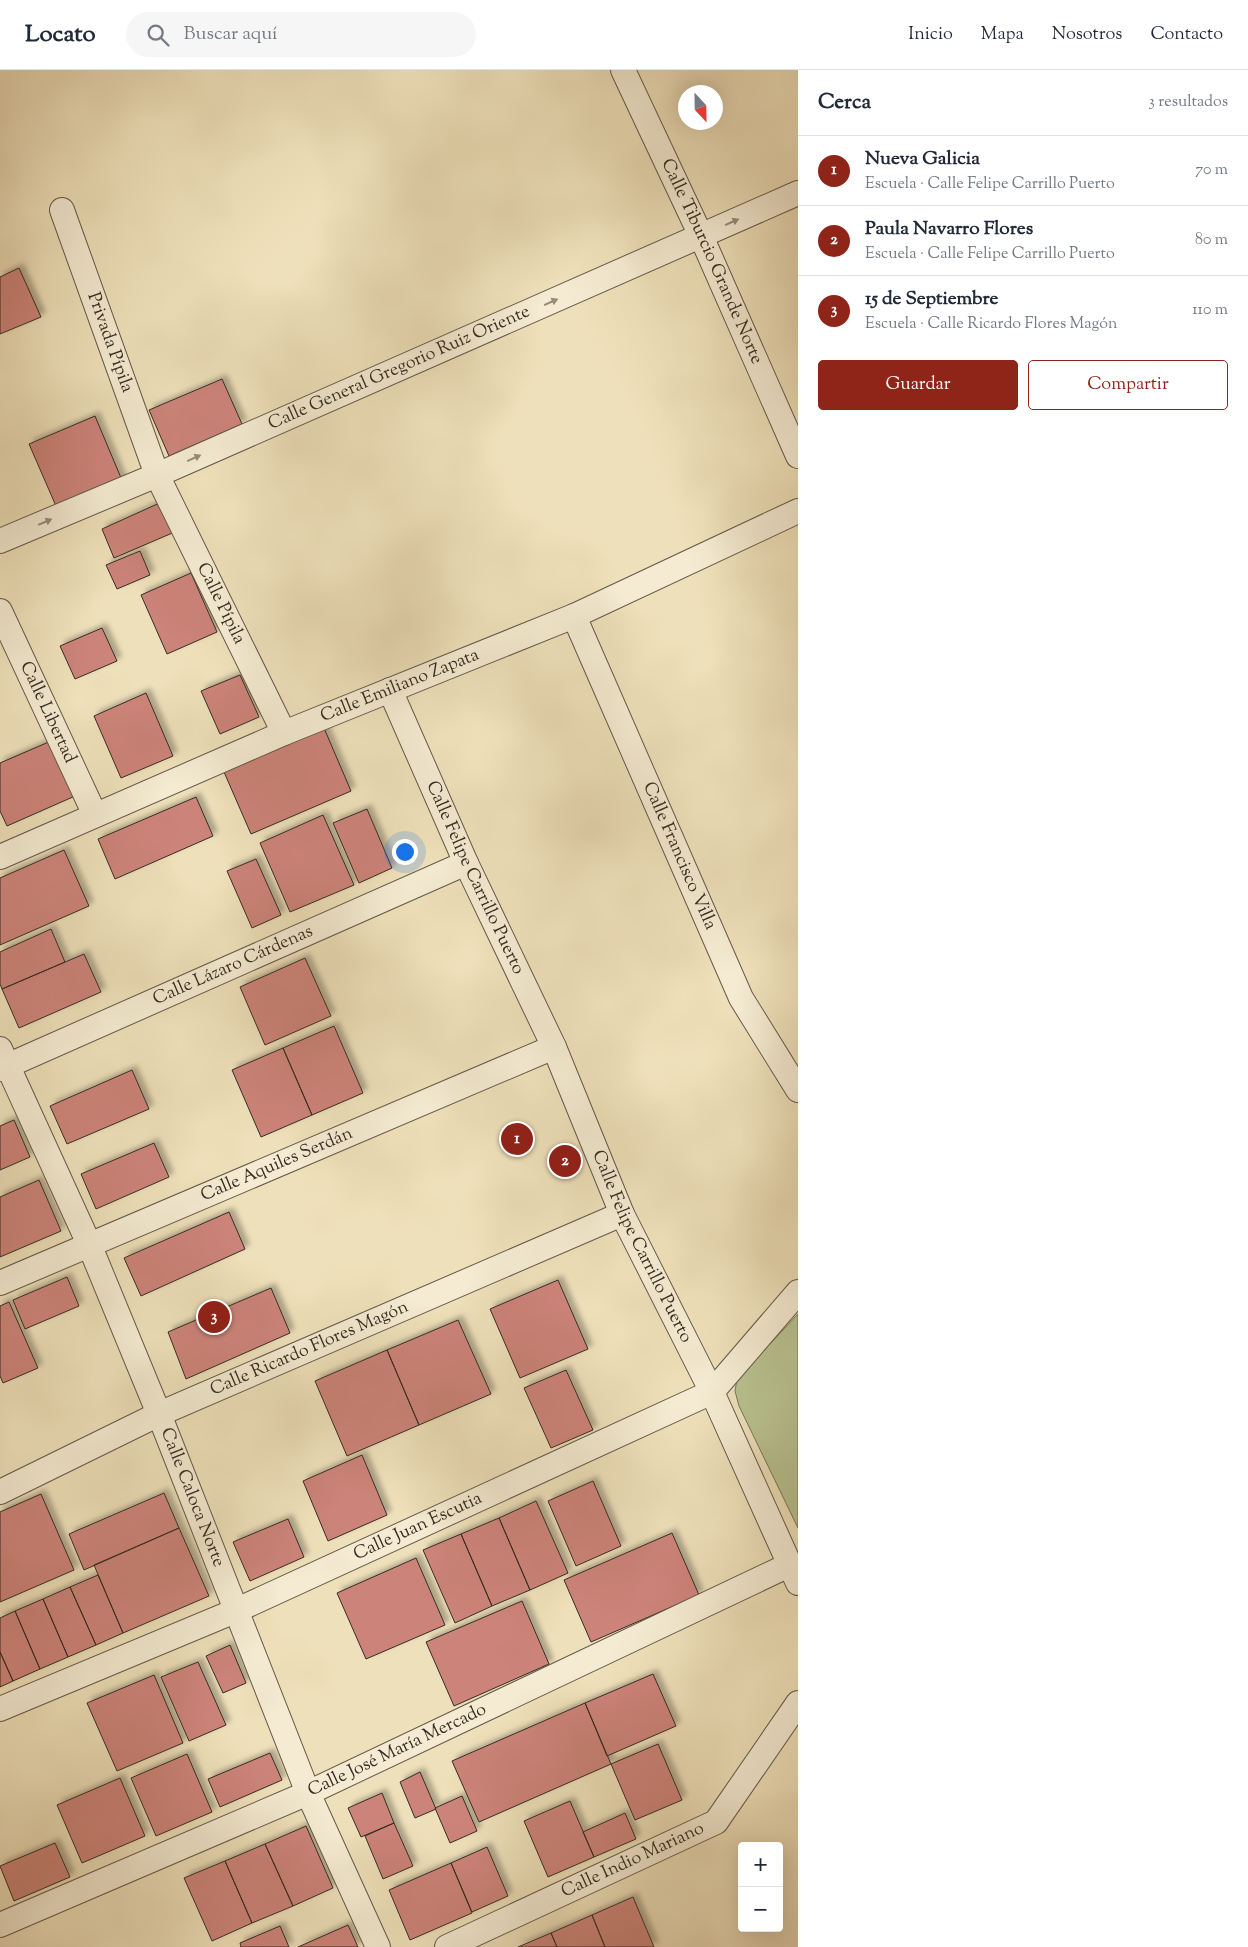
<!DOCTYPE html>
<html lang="es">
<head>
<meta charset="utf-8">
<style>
  :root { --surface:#fff; --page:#f6f6f7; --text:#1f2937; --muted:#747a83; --line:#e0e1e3; --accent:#8f2418 }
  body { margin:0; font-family:"Sorts Mill Goudy",serif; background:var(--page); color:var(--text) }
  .controls { position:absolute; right:15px; bottom:15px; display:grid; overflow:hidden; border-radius:5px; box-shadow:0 5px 20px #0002 }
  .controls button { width:45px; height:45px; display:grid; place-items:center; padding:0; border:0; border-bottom:1px solid var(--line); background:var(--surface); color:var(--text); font:25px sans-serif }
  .compass { position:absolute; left:678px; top:15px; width:45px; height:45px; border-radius:50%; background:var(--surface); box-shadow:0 5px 20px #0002; rotate:158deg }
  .you { position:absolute; left:404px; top:781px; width:18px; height:18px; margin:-12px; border:4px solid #fff; border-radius:50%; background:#1a73e8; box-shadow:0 0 0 8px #1a73e833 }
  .badge { display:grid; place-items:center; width:32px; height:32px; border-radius:50%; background:var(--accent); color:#fff; font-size:16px; font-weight:700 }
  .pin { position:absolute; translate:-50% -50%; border:2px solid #fff; box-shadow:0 1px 5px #0006 }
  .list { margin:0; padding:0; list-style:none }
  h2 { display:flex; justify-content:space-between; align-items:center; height:65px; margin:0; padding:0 20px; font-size:21px }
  h2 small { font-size:16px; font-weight:400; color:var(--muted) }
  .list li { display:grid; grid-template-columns:32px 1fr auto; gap:15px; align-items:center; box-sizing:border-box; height:70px; padding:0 20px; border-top:1px solid var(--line) }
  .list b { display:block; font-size:19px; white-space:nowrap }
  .list p { margin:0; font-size:16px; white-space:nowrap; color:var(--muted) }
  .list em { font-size:16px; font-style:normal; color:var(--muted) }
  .actions { display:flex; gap:10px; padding:15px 20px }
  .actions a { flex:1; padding:11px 0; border:1px solid var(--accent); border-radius:5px; text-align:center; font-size:18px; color:var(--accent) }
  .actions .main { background:var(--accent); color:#fff }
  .icon { flex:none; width:28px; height:28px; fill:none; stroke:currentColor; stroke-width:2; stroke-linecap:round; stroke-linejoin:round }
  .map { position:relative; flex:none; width:798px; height:1877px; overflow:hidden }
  header { display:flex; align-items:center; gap:30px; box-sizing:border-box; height:70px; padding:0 25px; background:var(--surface); border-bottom:1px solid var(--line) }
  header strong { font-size:24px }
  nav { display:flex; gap:28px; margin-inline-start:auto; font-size:18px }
  .search { width:350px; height:45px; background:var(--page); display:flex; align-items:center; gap:12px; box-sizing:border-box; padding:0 18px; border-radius:28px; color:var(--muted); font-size:19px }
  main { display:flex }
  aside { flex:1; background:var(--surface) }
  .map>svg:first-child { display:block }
</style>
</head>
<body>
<header>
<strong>Locato</strong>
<div class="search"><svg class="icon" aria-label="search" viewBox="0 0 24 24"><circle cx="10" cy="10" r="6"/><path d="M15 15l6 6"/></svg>Buscar aquí</div>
<nav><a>Inicio</a><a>Mapa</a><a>Nosotros</a><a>Contacto</a></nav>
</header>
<main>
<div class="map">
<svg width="798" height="1877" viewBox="0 0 798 1877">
  <defs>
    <filter id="shadow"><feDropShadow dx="4.5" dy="-4.5" stdDeviation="2.5" flood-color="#0004"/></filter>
  </defs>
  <rect width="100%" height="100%" fill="#eee0ba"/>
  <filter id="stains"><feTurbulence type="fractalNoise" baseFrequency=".004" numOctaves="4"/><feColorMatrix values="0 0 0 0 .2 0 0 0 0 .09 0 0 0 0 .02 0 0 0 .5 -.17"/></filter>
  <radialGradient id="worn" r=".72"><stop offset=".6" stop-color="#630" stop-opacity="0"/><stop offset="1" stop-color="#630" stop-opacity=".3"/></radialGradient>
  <path fill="#b8c290" stroke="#77775a" d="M798,1244V1458L739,1336L735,1321L737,1309Z"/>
  <path fill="#cc8379" stroke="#362c23" filter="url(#shadow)" d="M19,198L41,247L0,264V207Z
    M222,309L242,354L169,386L149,340Z
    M95,346L124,415L59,443L29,374Z
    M164,431L177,461L114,488L102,459Z
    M140,481L150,505L117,519L106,495Z
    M191,503L217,562L167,584L141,525Z
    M102,558L117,591L75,609L60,576Z
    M240,605L259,647L220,664L201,621Z
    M146,623L173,686L121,708L94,646Z
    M324,658L351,721L251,764L224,702Z
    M51,671L75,726L7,756L0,741V693Z
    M196,727L213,766L115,809L98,769Z
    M367,739L392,798L359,813L333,753Z
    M323,745L354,815L290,842L260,773Z
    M64,780L89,836L0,875V808Z
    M256,789L281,845L252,858L227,801Z
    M51,859L65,892L2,919L0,914V882Z
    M84,884L101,922L19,958L2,919Z
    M305,888L331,946L265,975L240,917Z
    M334,956L363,1023L312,1045L283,978Z
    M283,978L312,1045L261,1067L232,1000Z
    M132,1000L149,1039L67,1074L50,1036Z
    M14,1050L30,1087L0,1100V1056Z
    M154,1073L169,1107L96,1139L81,1104Z
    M39,1110L61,1161L0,1187V1127Z
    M229,1142L245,1179L141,1226L124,1188Z
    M67,1207L79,1236L25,1259L13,1230Z
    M558,1210L588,1279L520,1308L490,1239Z
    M271,1218L290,1263L186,1309L168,1262Z
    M9,1232L38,1298L3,1313L0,1306V1236Z
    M458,1250L491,1324L419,1355L387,1280Z
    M387,1280L419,1355L347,1386L315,1311Z
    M566,1300L593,1360L551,1378L524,1318Z
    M362,1385L387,1445L328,1471L303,1411Z
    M593,1411L621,1476L576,1496L548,1431Z
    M164,1423L179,1458L84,1500L69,1464Z
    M41,1424L74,1500L0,1532V1442Z
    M536,1431L568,1503L530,1520L499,1448Z
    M499,1448L530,1520L492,1536L461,1464Z
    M288,1449L304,1487L250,1511L233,1472Z
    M179,1458L209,1526L123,1563L94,1495Z
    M672,1463L699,1525L591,1572L564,1510Z
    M461,1464L492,1536L455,1553L423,1480Z
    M416,1488L445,1555L366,1589L337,1523Z
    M98,1505L123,1563L96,1575L70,1517Z
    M70,1517L96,1575L68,1587L43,1529Z
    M43,1529L68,1587L40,1599L15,1541Z
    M522,1531L549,1594L454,1636L426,1572Z
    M15,1541L40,1599L13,1611L0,1582V1548Z
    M230,1575L246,1613L223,1623L206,1586Z
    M0,1582L13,1611L0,1617Z
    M198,1592L226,1655L189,1671L161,1607Z
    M653,1604L676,1656L607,1686L585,1633Z
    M154,1605L183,1673L117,1701L87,1633Z
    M585,1633L611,1694L479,1752L452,1691Z
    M658,1674L682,1730L635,1750L611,1694Z
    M270,1683L282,1710L220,1737L208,1709Z
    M187,1684L212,1742L156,1766L131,1708Z
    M420,1702L436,1739L415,1748L400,1712Z
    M120,1708L145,1766L82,1793L57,1735Z
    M382,1723L394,1753L361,1767L348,1738Z
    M462,1726L477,1761L450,1773L435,1738Z
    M570,1731L594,1787L548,1807L524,1751Z
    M625,1743L636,1769L594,1787L583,1762Z
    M394,1753L413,1796L383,1809L365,1766Z
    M306,1756L333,1818L293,1836L265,1774Z
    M55,1773L70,1807L14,1831L0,1796Z
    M265,1774L293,1836L252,1853L225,1791Z
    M487,1777L508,1826L472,1842L451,1793Z
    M225,1791L252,1853L212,1871L184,1808Z
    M451,1793L472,1843L410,1870L389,1820Z
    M633,1827L654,1877H605L592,1845Z
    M592,1845L605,1877H557L551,1863Z
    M348,1855L358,1877H298Z
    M280,1856L289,1877H241L240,1873Z
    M551,1863L557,1877H518Z"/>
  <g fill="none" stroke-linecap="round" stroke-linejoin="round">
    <g stroke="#645949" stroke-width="26">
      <g id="street">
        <path id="s1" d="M623,0L701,166L798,386"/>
        <path id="s2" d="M62,140L157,405L284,663"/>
        <path id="s3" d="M0,471L157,405L798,123"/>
        <path id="s4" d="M0,541L95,745"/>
        <path id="s5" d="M574,546L741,928L798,1020"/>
        <path id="s6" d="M390,620L466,793L554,977L622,1144L712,1322L798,1513"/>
        <path id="s7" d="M0,787L284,663L574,546L798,441"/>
        <path id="s8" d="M0,979L89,1174L159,1344L308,1723L378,1877"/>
        <path id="s9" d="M0,999L466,793"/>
        <path id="s10" d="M0,1213L554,977"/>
        <path id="s11" d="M0,1422L159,1344L622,1144"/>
        <path id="s12" d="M0,1639L235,1541L712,1322L798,1222"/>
        <path id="s13" d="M0,1855L308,1723L789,1495"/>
        <path id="s14" d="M447,1877L716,1752L798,1633"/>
      </g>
    </g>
    <use href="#street" stroke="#f4ebd2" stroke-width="24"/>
  </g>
  <defs><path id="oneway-solid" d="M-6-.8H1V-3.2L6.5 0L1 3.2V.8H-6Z" transform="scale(1.25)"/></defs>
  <g fill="#958c7a">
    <use href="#oneway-solid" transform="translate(732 152) rotate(-24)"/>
    <use href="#oneway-solid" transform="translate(551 232) rotate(-24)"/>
    <use href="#oneway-solid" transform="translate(194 388) rotate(-24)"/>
    <use href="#oneway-solid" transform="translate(45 452) rotate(-23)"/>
  </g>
  <g text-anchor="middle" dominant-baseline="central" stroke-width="4" stroke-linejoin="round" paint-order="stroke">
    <g font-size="18" fill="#362c23" stroke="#f4ebd2">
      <text stroke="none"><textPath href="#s1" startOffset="211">Calle Tiburcio Grande Norte</textPath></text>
      <text stroke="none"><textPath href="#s2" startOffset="141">Privada Pípila</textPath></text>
      <text stroke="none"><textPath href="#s3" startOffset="435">Calle General Gregorio Ruiz Oriente</textPath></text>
      <text stroke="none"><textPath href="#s2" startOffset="425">Calle Pípila</textPath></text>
      <text stroke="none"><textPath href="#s7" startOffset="435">Calle Emiliano Zapata</textPath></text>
      <text stroke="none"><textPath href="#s4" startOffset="112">Calle Libertad</textPath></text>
      <text stroke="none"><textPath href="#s5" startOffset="262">Calle Francisco Villa</textPath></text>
      <text stroke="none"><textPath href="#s6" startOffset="206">Calle Felipe Carrillo Puerto</textPath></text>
      <text stroke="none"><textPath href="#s9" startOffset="255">Calle Lázaro Cárdenas</textPath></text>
      <text stroke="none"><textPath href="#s10" startOffset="301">Calle Aquiles Serdán</textPath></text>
      <text stroke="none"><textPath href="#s6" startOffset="611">Calle Felipe Carrillo Puerto</textPath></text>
      <text stroke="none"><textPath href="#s11" startOffset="341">Calle Ricardo Flores Magón</textPath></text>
      <text stroke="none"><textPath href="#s8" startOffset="488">Calle Caloca Norte</textPath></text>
      <text stroke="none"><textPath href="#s12" startOffset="456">Calle Juan Escutia</textPath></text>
      <text stroke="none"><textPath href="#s13" startOffset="434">Calle José María Mercado</textPath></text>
      <text stroke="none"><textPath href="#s14" startOffset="205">Calle Indio Mariano</textPath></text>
    </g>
  </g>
  <rect width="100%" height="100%" filter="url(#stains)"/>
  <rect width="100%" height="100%" fill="url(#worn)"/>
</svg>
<div class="controls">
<button>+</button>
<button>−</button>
</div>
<svg class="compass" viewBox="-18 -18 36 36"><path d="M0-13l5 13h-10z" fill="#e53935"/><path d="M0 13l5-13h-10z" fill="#747a83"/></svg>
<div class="you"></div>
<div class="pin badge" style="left:517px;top:1069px">1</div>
<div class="pin badge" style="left:565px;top:1091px">2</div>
<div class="pin badge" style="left:214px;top:1247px">3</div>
</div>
<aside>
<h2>Cerca<small>3 resultados</small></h2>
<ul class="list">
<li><span class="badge">1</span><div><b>Nueva Galicia</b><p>Escuela · Calle Felipe Carrillo Puerto</p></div><em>70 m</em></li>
<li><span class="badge">2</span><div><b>Paula Navarro Flores</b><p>Escuela · Calle Felipe Carrillo Puerto</p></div><em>80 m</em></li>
<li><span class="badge">3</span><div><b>15 de Septiembre</b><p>Escuela · Calle Ricardo Flores Magón</p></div><em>110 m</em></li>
</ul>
<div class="actions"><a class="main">Guardar</a><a>Compartir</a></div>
</aside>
</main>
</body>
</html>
